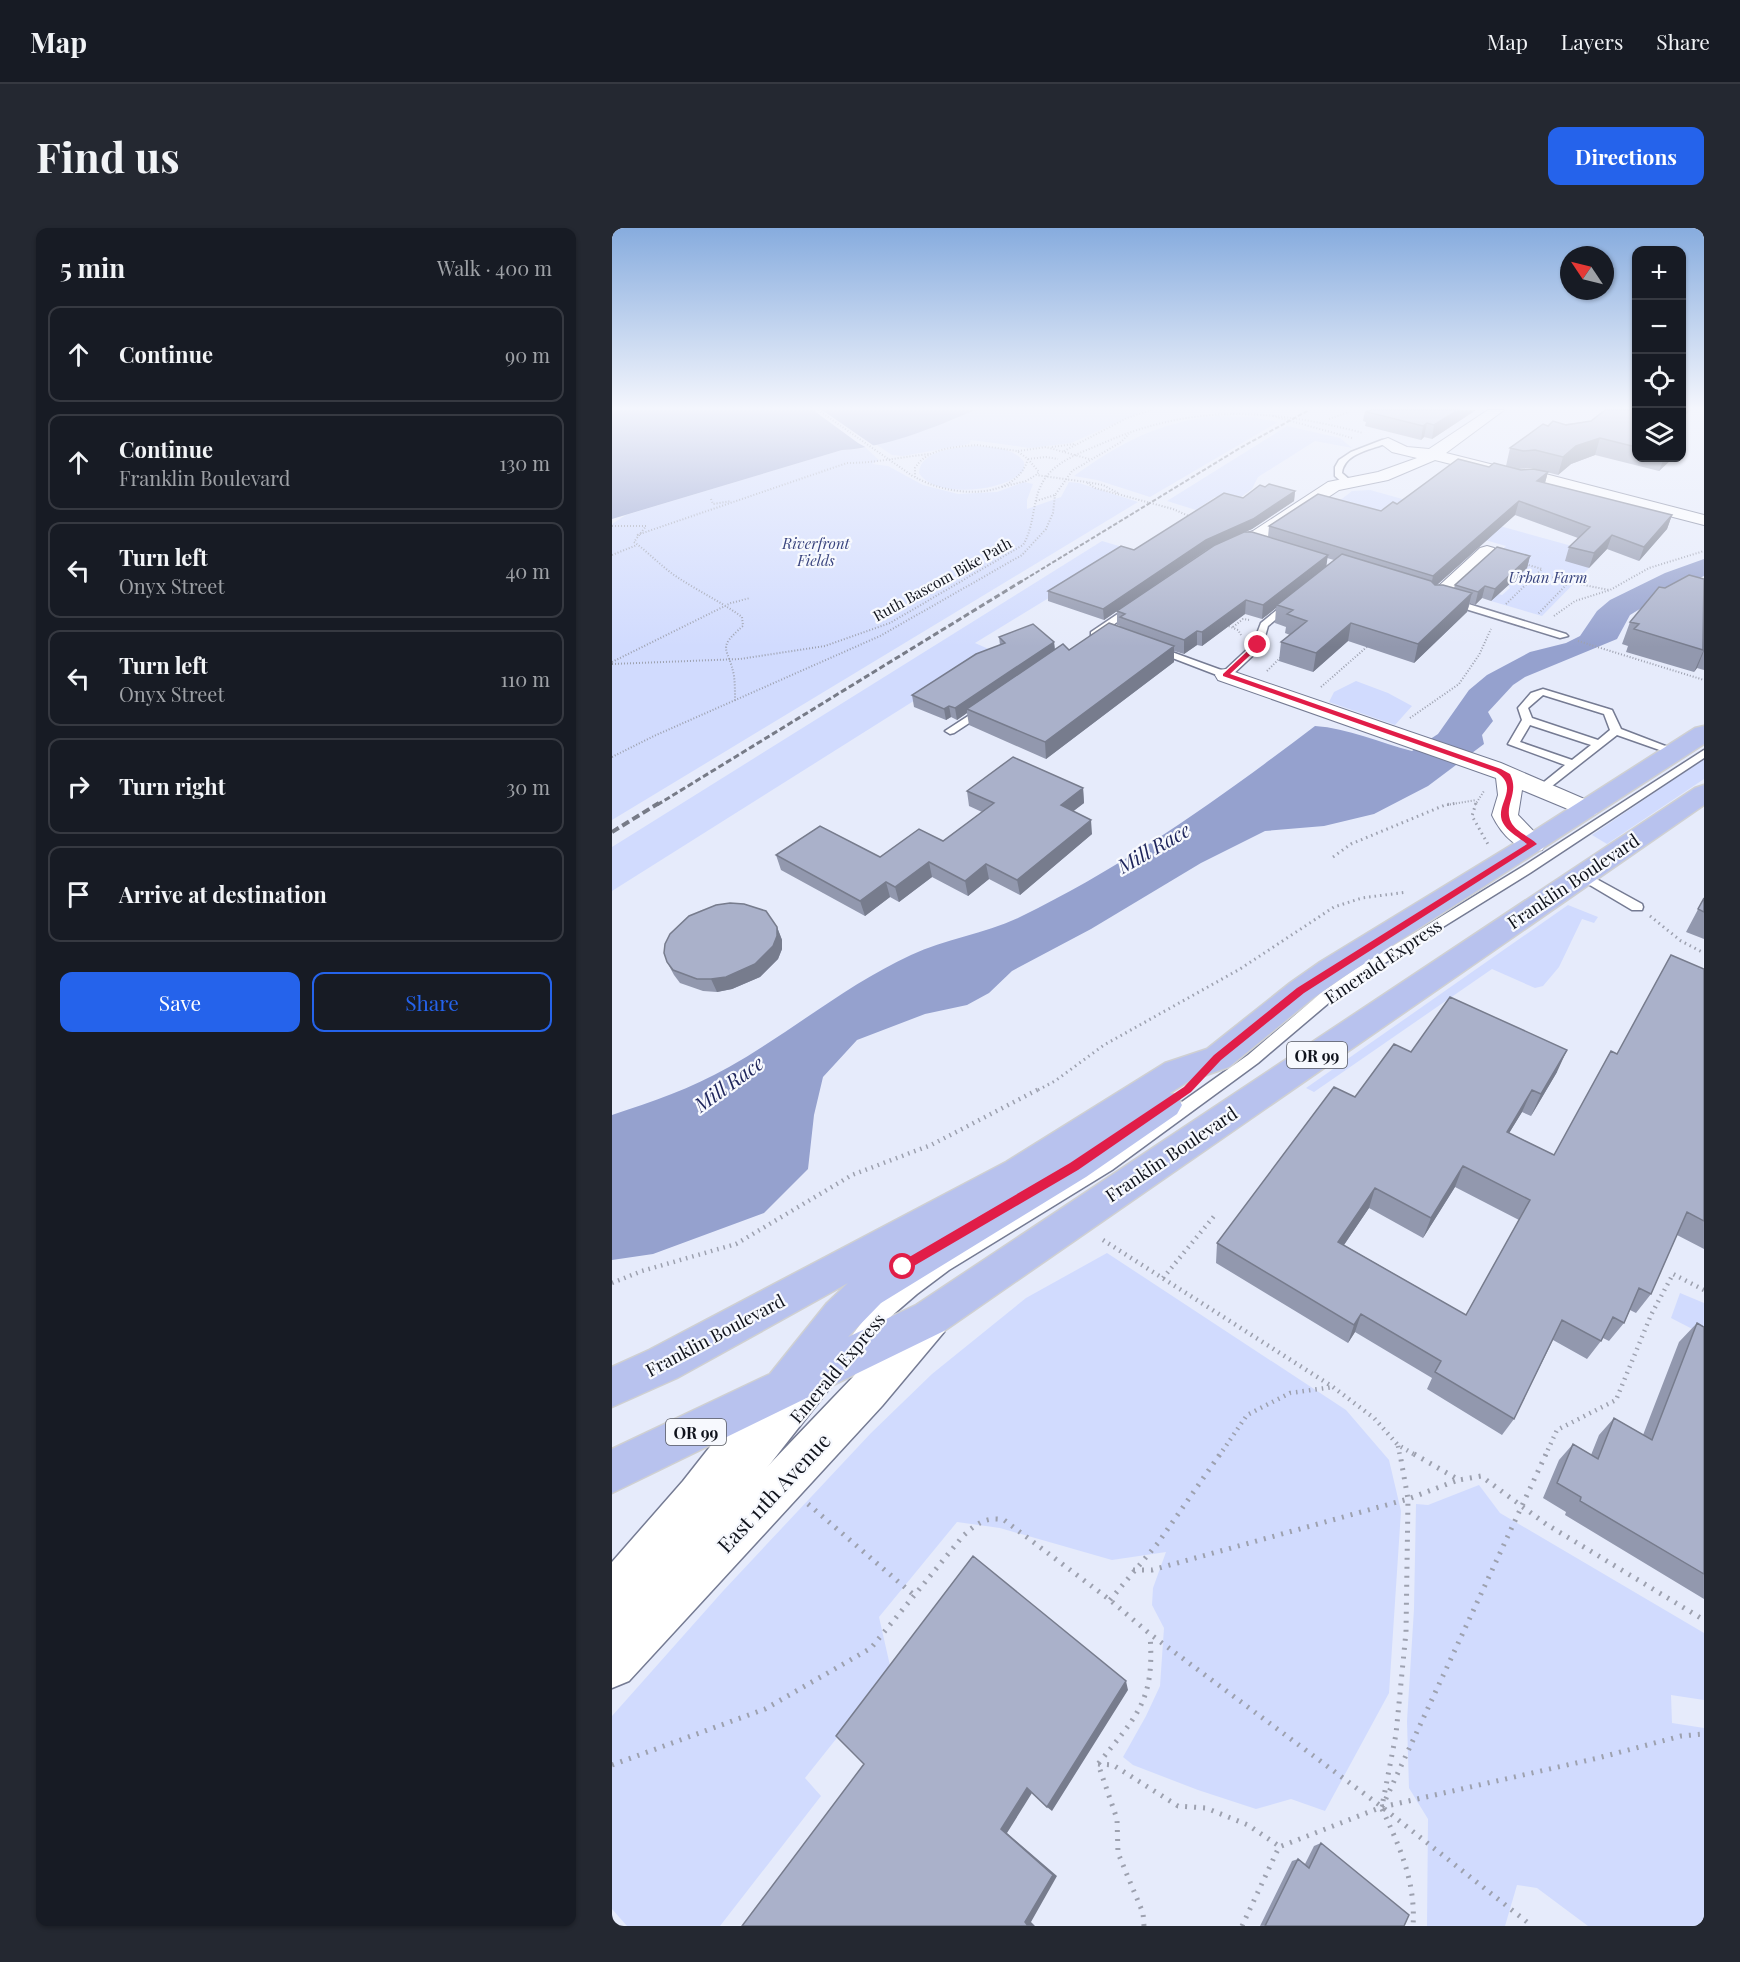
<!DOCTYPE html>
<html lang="en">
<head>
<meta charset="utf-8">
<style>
  :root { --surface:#171b24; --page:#242831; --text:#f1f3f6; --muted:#9ea1a6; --line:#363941; --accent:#2563eb }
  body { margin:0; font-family:"Playfair Display",serif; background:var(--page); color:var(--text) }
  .controls { position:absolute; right:18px; top:18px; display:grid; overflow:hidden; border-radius:12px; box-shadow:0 2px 4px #0004 }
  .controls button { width:54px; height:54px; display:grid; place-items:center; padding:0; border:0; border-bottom:2px solid var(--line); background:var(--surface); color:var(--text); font:30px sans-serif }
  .compass { position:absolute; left:948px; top:18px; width:54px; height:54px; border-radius:50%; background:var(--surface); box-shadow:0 2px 4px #0004; rotate:305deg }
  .stop { position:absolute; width:18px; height:18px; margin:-14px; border:4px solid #e11d48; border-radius:50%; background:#fff }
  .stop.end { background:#e11d48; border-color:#fff; box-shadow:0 2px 6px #0008 }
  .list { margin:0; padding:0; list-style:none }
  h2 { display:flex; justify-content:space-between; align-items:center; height:78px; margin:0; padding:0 24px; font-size:26px }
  h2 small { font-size:20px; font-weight:400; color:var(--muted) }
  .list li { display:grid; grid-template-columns:39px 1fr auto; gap:18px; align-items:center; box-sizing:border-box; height:96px; margin:0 12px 12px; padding:0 12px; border:2px solid var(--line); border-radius:12px }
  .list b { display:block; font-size:22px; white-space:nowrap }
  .list p { margin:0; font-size:20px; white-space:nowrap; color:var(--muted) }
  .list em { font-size:20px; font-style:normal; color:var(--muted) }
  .actions { display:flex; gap:12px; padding:18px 24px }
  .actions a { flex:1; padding:14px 0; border:2px solid var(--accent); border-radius:12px; text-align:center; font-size:21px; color:var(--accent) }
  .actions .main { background:var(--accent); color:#fff }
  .icon { flex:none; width:33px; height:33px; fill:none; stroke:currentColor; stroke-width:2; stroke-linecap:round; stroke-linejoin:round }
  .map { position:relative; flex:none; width:1092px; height:1698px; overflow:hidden; border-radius:12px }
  header { display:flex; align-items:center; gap:36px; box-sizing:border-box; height:84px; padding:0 30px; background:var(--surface); border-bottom:2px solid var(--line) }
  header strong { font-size:28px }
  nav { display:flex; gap:33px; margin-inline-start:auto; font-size:21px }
  .intro { display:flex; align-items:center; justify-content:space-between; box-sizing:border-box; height:144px; padding:0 36px }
  h1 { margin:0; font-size:42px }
  .button { padding:15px 27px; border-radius:12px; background:var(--accent); color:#fff; font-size:21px; font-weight:700 }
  main { display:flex; gap:36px; padding:0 36px }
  aside { flex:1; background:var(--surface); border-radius:12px; box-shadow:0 2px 4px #0004 }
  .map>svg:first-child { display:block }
</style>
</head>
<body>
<header>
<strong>Map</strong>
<nav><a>Map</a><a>Layers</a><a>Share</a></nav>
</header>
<div class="intro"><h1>Find us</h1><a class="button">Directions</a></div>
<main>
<aside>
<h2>5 min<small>Walk · 400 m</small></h2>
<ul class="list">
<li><svg class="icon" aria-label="ahead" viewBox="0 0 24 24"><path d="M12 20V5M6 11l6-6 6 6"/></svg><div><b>Continue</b></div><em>90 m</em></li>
<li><svg class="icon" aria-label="ahead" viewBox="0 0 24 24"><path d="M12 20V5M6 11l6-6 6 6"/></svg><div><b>Continue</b><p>Franklin Boulevard</p></div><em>130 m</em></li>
<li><svg class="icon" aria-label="left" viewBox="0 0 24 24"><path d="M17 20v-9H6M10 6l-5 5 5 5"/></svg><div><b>Turn left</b><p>Onyx Street</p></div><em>40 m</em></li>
<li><svg class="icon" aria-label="left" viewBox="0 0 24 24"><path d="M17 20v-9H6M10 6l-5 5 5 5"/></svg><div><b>Turn left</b><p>Onyx Street</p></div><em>110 m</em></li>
<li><svg class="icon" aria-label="right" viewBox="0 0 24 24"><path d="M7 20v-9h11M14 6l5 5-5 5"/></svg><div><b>Turn right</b></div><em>30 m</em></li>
<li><svg class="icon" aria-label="arrive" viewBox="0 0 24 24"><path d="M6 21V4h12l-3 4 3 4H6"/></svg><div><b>Arrive at destination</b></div></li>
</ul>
<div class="actions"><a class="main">Save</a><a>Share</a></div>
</aside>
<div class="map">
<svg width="1092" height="1698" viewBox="0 0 1092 1698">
  <rect width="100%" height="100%" fill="#e6ebfb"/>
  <path fill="#d1dbfe" d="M363,182H534L459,215L418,220L359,212L357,216L291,228L280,227L265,217L338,193Z
    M605,188L639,189L666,194L538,269L485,252L462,248C509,214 547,194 605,188Z
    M675,198L728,210L740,220L703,213L646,249L640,261L622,274L603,269L584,282L555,273Z
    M363,218C380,219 401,219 412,234V242C395,264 322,271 307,245C308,222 346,219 363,218Z
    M254,220L267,232L260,236L276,238L311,257L346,266L385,264L412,254L421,256L415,272V281L449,269L457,254L467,255L526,274L0,592V296L14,287L230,222Z
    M758,262L967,320L977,340L930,388L879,373L886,366L890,367L898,360L881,330L894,318L779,285L721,278L740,263Z
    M490,313L517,321L363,415L381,423L0,663V619Z
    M744,453L776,465L800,478L783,497L717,474L722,464Z
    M1092,531V551L995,616L980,607Z
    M956,677L986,689L982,695L970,691L947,739L931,758L923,760L880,741L702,864L694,860Z
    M495,1025L734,1182L777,1232L789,1283L777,1465L713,1583L679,1571L644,1581L586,1562L521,1537L511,1529L534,1488L548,1458L552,1400L540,1377L541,1360L554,1324L500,1332L388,1300L345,1294L267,1389L279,1442L193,1550L209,1568L108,1698H15L0,1681V1488L111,1363L259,1205L320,1146L414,1070Z
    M1068,1065L1092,1075V1107L1059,1090Z
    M867,1257L888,1285L1092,1405V1472L1059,1467L1060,1495L1092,1500V1698H976L925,1660L905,1657L893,1698H815L816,1591L797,1560L795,1493L802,1381L804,1276L816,1277Z"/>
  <path fill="#95a1ce" d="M0,182H363C324,199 272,220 230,222L0,291Z
    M1092,331V348L1049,368L1018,387L1005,411L913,449L901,457L876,484L881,493L870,507L872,516L816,558L762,586L712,598L653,603L589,635L479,701L400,743L377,765L355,777L313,786L245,812L211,849L202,887L196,941L152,985L41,1026L0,1032V887C42,873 78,861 117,839C179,804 234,757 299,727C334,710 375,706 410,688C515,637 611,568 703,498C736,500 768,515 800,523L826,506L857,462L875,447L918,424L954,415L968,408L985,383L998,372L1053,345Z"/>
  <path fill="#e6ebfb" d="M201,182H210L265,220L259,222L246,215Z"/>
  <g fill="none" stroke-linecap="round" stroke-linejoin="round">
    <g stroke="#757b93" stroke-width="3">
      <path id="lane" d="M770,212H773V216C757,222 732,226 730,245L738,252V256H732L723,248V239L727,232L739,224Z
        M837,370L954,406L956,408L948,410L834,375L832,373Z
        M677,372L685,374L656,398L650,419L618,449H610L537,421L546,419L612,443L641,416L649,395Z
        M519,377L527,379L485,408H479V404Z
        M931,461L1000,482L1009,501L1069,524L1063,527L1059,526L1005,507L935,562H927V558L953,537L896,516L910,492L906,480L919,465ZM931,467L992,486L998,502L986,512L920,490L916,480ZM918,497L979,517L960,532L908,514Z
        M373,477L378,480L377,482L342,505L338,506L333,503Z
        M1092,522V530L918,645L755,746L719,773L646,835L500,942L337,1042L305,1066L269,1097L250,1120L244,1123L238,1120L235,1114L257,1085L293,1054L325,1032L488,932L636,827L709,765L745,740L910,639Z
        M970,643L1030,676L1031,679L1030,682H1020L966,650L964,647Z
        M213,1142L220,1145L222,1151L220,1157L111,1296L8,1411L0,1414V1387L97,1282L206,1145Z"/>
    </g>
    <g stroke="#757b93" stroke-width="2">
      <path id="street" d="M876,182H892L834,225L906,243L918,242L1092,287V297L918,252L906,253L823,232L776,252L727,262L653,311L636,316L630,315L627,311L630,307L641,303L716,254L766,244L805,230L780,224L768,215L770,212L776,210L795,219L817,221Z
        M875,318L882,320L884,324L882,328L833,373H819L816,369L819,365L868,320Z
        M614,441L889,535L984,576L987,581L984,586L975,589L910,562L906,587L934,616L930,622C908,627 889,606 880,587L886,567L884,550L606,452L603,447L606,442Z"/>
    </g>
    <g stroke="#757b93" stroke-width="3">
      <path id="secondary" d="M318,1073L332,1078L338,1091L332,1104L270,1178L17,1453L0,1460V1401L16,1385L0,1391V1334L71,1253L152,1150L167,1144L182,1150L188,1164L182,1178L102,1284L24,1376L240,1150L304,1078Z"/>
    </g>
    <g stroke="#cfd0d2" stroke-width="3">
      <path id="primary" d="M1092,498V516L730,750L700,771L617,839L577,853L558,865L565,868L570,877L565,886L474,949L269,1075L236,1109L304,1077L1083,560L1092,557V577L332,1103L0,1265V1221L158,1146L215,1075L236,1055L65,1150L0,1179V1139L37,1122L394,934L553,835L595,821L678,755L708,734L911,610L1083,500Z"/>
    </g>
    <path stroke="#9da1af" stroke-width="2" stroke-dasharray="1 2" stroke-linecap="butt" d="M206,182L302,249
      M661,188L740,210
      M717,191L737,184
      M365,217L405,223L416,231C402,275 335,268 303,249V240C315,220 343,219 365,217Z
      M440,219L462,216
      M406,223L434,219L477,231
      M452,223L515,190L539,182
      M416,231L434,229L446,231
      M416,231L427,244L425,246
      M390,259L414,253L424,247L474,254
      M506,265L491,257L474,254L483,260L561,281L579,289
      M99,271L101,276L119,273
      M424,273L443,267L460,243L509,214L517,206
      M0,298H34L22,314C36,324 48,337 62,347C84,362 108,373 130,389L131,398C103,422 117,419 122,448C123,456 123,465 123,473
      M25,307L235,235C263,235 289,229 317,226
      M0,327L25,317
      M926,345L957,354L926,386
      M957,354L997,362
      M894,376L930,341L913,336
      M942,388L963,373L998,362L1037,340L1092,323
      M614,397L626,402L629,407
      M621,399L631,391L637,392
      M966,413L1092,452
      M0,434L119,375L138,370
      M0,436L128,431L213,418L278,395L411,317C424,296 419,269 434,249C447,232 470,224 489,216C579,176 657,180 751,205
      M655,443L670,428
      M709,459L757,417
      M798,490L847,456L867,427L879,401
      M0,529L42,508L268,408L410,327L434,301L441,285L443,267
      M835,577L864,572
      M863,577L872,563"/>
    <path stroke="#9da1af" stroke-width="3" stroke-dasharray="1.5 4" stroke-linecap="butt" d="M864,575L860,588L877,618
      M721,629L739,616L833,577L845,575
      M1038,688L1069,713L1092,725
      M426,862L443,853L492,817L628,741L722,679L750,670L795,664"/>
    <path stroke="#9da1af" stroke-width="4.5" stroke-dasharray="1.5 5" stroke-linecap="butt" d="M491,1012L721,1159L762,1190L786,1217L805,1228
      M551,1050L603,987
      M0,1055L30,1043L124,1016L240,947L319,917L429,860
      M786,1218L788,1228
      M607,1228L635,1187L678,1165L721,1159
      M933,1228L945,1202L1004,1172L1039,1087L1061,1046L1092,1062"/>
    <path stroke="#9da1af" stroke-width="5" stroke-dasharray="2 7" stroke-linecap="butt" d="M802,1226L847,1252L869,1248L934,1296L1092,1392
      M196,1276L303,1368
      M521,1342H540L796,1271L846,1252
      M498,1372L546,1315L608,1226
      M486,1536L501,1537L566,1578L594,1580L636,1597L667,1618
      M0,1537L153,1481L259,1420L351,1308C364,1296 374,1288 392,1292L498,1372L538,1406L770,1579L920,1698
      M771,1573L784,1506L794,1404L796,1271L788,1226
      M770,1579L934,1226
      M770,1581C788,1619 804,1655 801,1698
      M532,1698L531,1685L506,1625L505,1591L486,1536C525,1487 543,1473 538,1407
      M630,1698L667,1619L770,1579L986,1530L1069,1508L1092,1506"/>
    <use href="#lane" fill="#fff" fill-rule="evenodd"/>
    <use href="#street" fill="#fff" fill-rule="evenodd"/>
    <use href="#secondary" fill="#fff" fill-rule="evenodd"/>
    <use href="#primary" fill="#b8c2ee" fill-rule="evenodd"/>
    <path stroke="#777b87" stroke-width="2" stroke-dasharray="4.5 2" stroke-linecap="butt" d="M407,355L628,220L697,182"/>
    <path stroke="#777b87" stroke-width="3" stroke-dasharray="6 3" stroke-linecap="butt" d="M45,577L410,353"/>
    <path stroke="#777b87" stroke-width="4" stroke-dasharray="8 4" stroke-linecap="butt" d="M0,604L47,575"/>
  </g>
  <path fill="#9298ae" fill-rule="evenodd" d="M753,182H864L820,211L812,209L809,212L753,198L754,194L751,193Z
    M1024,182V230H1061L1047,243L983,227L959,236L946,247L919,240L906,241L894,238L898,220L936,198L979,193Z
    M877,239L936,244L933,255L1060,287L1055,301L1027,333L995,321L977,340L953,333L957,319L966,310L903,287L825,357L842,360L843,357L918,328L915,340L879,373L870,370L863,377L858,375L855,384L802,435L736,413L701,444L667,433L669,414L678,407L673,405L674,399L663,395L664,380L650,391L633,386L590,418L585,417L572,426L562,423V434L434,531L357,497L355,485L345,492L339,489L334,492L302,479L300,467L388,417L387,409L442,414L443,422H457L508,399V398L505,397V383L492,392L436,373V363L631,270L683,263L682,273L640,301L633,304L656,309L657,298L769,283L785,276ZM715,330L722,332L714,338Z
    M1092,351V442L1085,440L1082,444L1014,424L1016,418L1010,416L1018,394L1053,360Z
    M471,560L472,575L461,583L480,606L408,667L377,651L356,668L320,649L287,674L278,669L253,688L169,642L164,627L268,629L331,613L370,584L357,578L355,563Z
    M1092,670V711L1074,704Z
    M165,699L170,712V721L166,731L148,749L120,761L105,764L91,763L68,755L62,747L55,734Z
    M1092,741V1021L1065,1007L1039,1066L1024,1085L1018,1082L1012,1095L997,1113L991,1110L989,1113L975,1131L941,1112L902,1191L890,1207L815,1161L820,1150L743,1104L736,1115L604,1035L605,1015L743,869L799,824L945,844L919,888L910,884L897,905L942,927L1005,826ZM843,959L907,992L854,1087L732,1017L757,980L811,1010Z
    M1085,1095L1092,1099V1371L953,1287L954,1284L931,1270L947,1232L961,1216L979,1227L987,1207L1002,1190L1031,1207L1067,1114Z
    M709,1615L792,1698H648L680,1633L686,1631L693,1636L702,1618Z"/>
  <path fill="#777c8d" d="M846,182H864L820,211L822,197Z
    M1070,182H1079L1070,190Z
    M815,195L812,209L809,212L811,198Z
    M988,210L983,227L959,236L946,247L951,229L964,218Z
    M1052,230H1061L1047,243Z
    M936,244L932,258L925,253Z
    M683,263L682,273L640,301L594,322L492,392L491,381L594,312Z
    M907,273L903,287L818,363L821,348Z
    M1060,287L1055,301L1027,333L1032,319Z
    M1000,307L995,321L977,340L982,325Z
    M716,327L714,340L665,377L664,380L650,391L651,377Z
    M918,328L915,340L879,373L883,361Z
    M873,358L870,370L863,377L866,364Z
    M860,365L855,384L802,435L806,416Z
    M634,372L633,386L590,418V404Z
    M739,395L736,413L701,444L704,425Z
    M585,403V417L572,426V412Z
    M442,414L443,425L355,481V485L345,492L343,480Z
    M562,418V434L434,531L433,514Z
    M1092,421V423L1085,440L1082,444Z
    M337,478L339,489L334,492L332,481Z
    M471,560L472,575L450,592L449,577Z
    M479,592L480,606L408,667L405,652Z
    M317,634L320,649L287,674L283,659Z
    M374,636L377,651L356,668L353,653Z
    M274,654L278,669L253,688L248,673Z
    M165,699L170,712V721L166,731L148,749L120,761L105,764L99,751Z
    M955,822L945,844L919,888L929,866Z
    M920,862L910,884L885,925L895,904Z
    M851,938L843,959L811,1010L819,990Z
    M763,960L757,980L721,1033L726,1014Z
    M749,1086L743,1104L736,1115L742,1097Z
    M514,1453L516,1462L440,1583L435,1579Z
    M415,1560L420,1565L395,1605L445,1648L419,1694L423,1698H416L413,1694L389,1601Z"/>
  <path fill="#aab1ca" stroke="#777c8d" stroke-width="1.5" fill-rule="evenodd" d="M759,182H846L822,197L815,195L811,198L755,184Z
    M993,182H1024V219L988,210L964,218L951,229L923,222L911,223L898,220L931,196L936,198L941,193L954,197L979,193Z
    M846,231L877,239L882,235L909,242L921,241L936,244L925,253L1060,287L1032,319L1000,307L982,325L957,319L978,299L907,273L821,348L657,298L706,266L769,283L781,274L785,276Z
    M657,256L683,263L641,291L594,312L491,381L436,363L509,318L522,322L612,265L631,270L648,257L653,259Z
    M632,304H640L716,327L651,377L634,372L590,404L585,403L572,412L508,389L513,386L505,383L603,317Z
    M885,319L918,328L883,361L873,358L866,364L843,357Z
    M730,326L819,353L823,357H831L860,365L806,416L739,395L704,425L669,414L695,393L675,386L681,382L665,377Z
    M1077,347L1092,351L1091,422L1022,401L1027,396L1018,394L1047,359L1053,360Z
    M497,395L562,418L433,514L355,481L451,416L457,422Z
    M421,396L442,414L343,480L337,478L332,481L300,467L364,426L393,415L387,409Z
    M401,529L471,560L449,577L479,592L405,652L374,636L353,653L317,634L283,659L274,654L248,673L164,627L208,598L268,629L307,601L331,613L382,575L355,563Z
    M1092,670V684L1086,681Z
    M118,675L132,676L154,683L165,699V708L161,718L143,736L114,749L99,751H85L61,742L55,734L52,725L53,716L58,706L77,688L104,677Z
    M1059,727L1092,741V993L1075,984L1039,1066L1027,1060L1012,1095L1001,1089L989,1113L950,1092L902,1191L823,1144L829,1133L749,1086L742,1097L605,1015L722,859L743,869L782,816L799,824L838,769L955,822L929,866L920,862L895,904L942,927L999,823L1005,826ZM851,938L918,972L854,1087L726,1014L763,960L819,990Z
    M1085,1095L1092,1099V1346L968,1273L969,1269L945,1255L961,1216L986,1231L1002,1190L1040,1212Z
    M361,1328L514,1453L435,1579L415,1560L389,1601L441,1647L413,1694L416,1698H130L252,1536L224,1508Z
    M709,1615L797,1687L792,1698H653L686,1631L697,1640Z"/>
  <linearGradient id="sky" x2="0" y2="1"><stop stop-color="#87acde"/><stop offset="0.43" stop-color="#f4f6fd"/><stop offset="1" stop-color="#f4f6fd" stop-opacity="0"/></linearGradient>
  <rect width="1092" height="419" fill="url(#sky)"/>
  <path fill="#e11d48" d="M643,416L649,417L618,446L889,541L898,546C908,566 891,577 899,594C903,603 918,609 925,616L692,765L609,832L579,864L466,942L295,1042H287V1035L458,935L572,859L602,827L685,760L915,616C909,611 898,605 893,598C878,579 911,561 884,544L611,448V446Z"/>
  <g text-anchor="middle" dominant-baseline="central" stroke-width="4.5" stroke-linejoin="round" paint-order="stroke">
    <g font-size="15" font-style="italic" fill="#39447e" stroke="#f7f9fe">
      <text x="204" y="315">Riverfront<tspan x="204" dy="17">Fields</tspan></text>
      <text x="936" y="349">Urban Farm</text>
    </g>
    <g font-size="15" fill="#10131c" stroke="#f7f9fe">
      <text transform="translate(330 351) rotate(-29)">Ruth Bascom Bike Path</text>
    </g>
    <g fill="#f7f9fe" stroke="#555860" stroke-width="1.5">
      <rect x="675" y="814" width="60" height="26" rx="4.5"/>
      <rect x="54" y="1191" width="60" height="26" rx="4.5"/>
    </g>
    <g font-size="16" font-weight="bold" fill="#10131c">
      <text x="705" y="827">OR 99</text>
      <text x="84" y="1204">OR 99</text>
    </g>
    <g font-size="18" fill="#10131c" stroke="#f7f9fe">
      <text transform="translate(961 653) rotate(-34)">Franklin Boulevard</text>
      <text transform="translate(771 733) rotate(-34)">Emerald Express</text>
      <text transform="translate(559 926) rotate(-34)">Franklin Boulevard</text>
      <text transform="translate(103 1107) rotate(-28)">Franklin Boulevard</text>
      <text transform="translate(225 1140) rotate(-50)">Emerald Express</text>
    </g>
    <g font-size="20" font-style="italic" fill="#1d245b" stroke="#f7f9fe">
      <text transform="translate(541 619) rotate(-30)">Mill Race</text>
      <text transform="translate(116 855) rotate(-36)">Mill Race</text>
    </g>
    <g font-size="21" fill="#10131c" stroke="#f7f9fe">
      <text transform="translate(161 1264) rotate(-47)">East 11th Avenue</text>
    </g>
  </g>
</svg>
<div class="controls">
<button>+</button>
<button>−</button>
<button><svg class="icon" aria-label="locate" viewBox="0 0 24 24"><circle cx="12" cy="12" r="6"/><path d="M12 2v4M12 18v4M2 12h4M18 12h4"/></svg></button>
<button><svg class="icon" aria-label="layers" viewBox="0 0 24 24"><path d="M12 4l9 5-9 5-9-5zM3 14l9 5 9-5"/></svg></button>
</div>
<svg class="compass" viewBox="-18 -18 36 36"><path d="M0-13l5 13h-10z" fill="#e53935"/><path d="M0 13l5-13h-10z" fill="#9ea1a6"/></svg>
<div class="stop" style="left:291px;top:1039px"></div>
<div class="stop end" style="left:646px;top:417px"></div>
</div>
</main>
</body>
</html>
